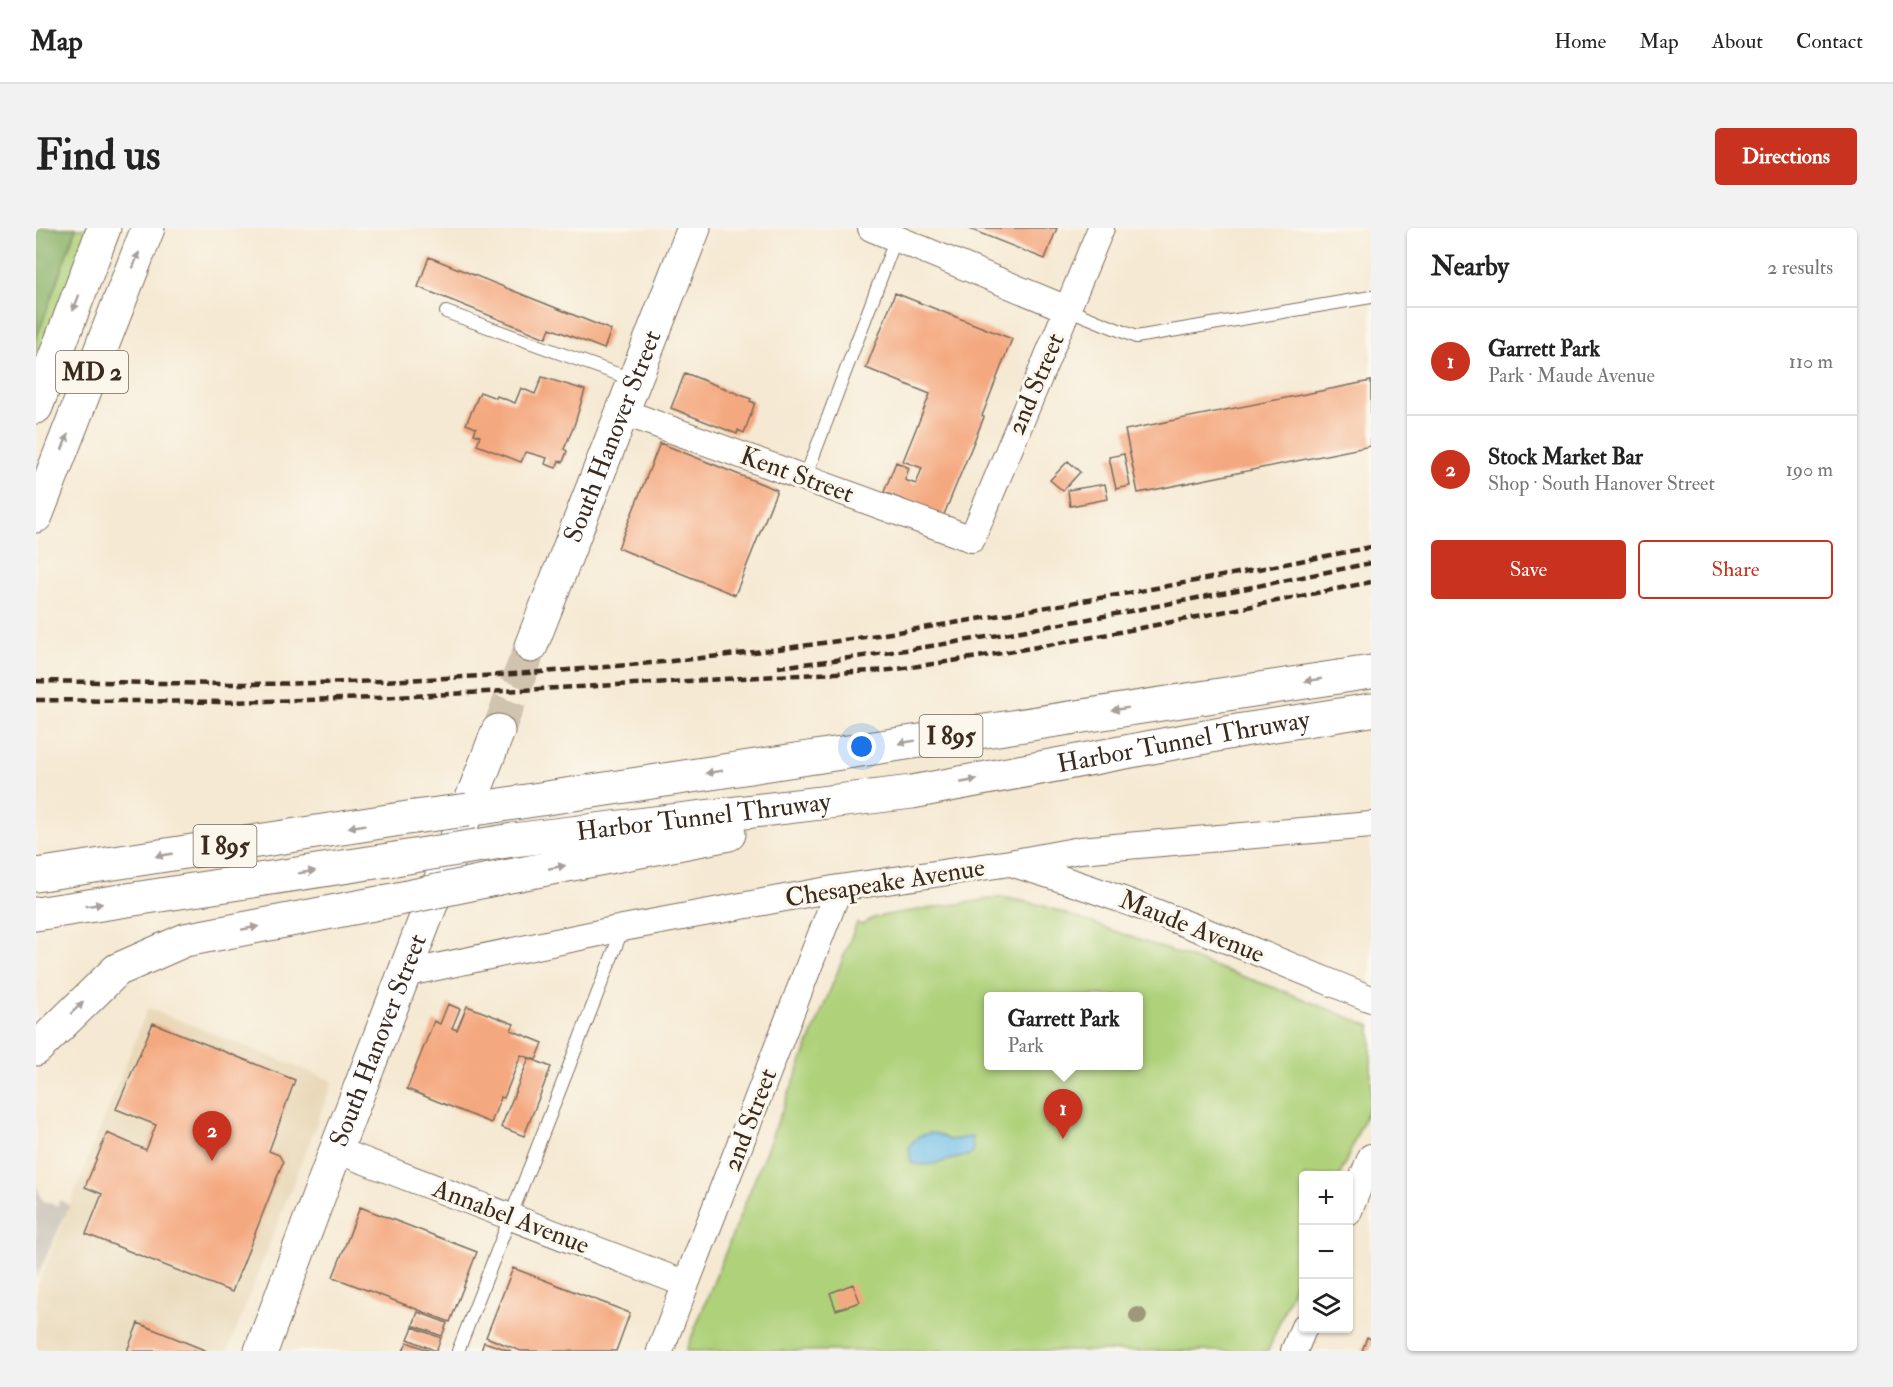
<!DOCTYPE html>
<html lang="en">
<head>
<meta charset="utf-8">
<style>
  :root { --surface:#fff; --page:#f2f2f2; --text:#222; --muted:#767676; --line:#e0e0e0; --accent:#c8321e }
  body { margin:0; font-family:"IM FELL Double Pica",serif; background:var(--page); color:var(--text) }
  .controls { position:absolute; right:18px; bottom:18px; display:grid; overflow:hidden; border-radius:6px; box-shadow:0 2px 4px #0004 }
  .controls button { width:54px; height:54px; display:grid; place-items:center; padding:0; border:0; border-bottom:2px solid var(--line); background:var(--surface); color:var(--text); font:30px sans-serif }
  .you { position:absolute; left:826px; top:519px; width:21px; height:21px; margin:-15px; border:4px solid #fff; border-radius:50%; background:#1a73e8; box-shadow:0 0 0 9px #1a73e833 }
  .badge { display:grid; place-items:center; width:39px; height:39px; border-radius:50%; background:var(--accent); color:#fff; font-size:20px; font-weight:700 }
  .pin { position:absolute; translate:-50% -50px; filter:drop-shadow(0 2px 3px #0008) }
  .pin::after { content:''; position:absolute; top:32px; width:21px; height:18px; background:inherit; clip-path:polygon(0 0,100% 0,50% 100%) }
  .popup { position:absolute; left:948px; top:764px; width:159px; height:78px; box-sizing:border-box; display:grid; place-content:center; border-radius:6px; background:var(--surface); filter:drop-shadow(0 2px 4px #0005); font-size:20px; white-space:nowrap; color:var(--muted) }
  .popup b { font-size:22px; color:var(--text) }
  .popup::after { content:''; position:absolute; left:50%; top:100%; margin-left:-12px; border:12px solid transparent; border-top-color:var(--surface) }
  .list { margin:0; padding:0; list-style:none }
  h2 { display:flex; justify-content:space-between; align-items:center; height:78px; margin:0; padding:0 24px; font-size:26px }
  h2 small { font-size:20px; font-weight:400; color:var(--muted) }
  .list li { display:grid; grid-template-columns:39px 1fr auto; gap:18px; align-items:center; box-sizing:border-box; height:108px; padding:0 24px; border-top:2px solid var(--line) }
  .list b { display:block; font-size:22px; white-space:nowrap }
  .list p { margin:0; font-size:20px; white-space:nowrap; color:var(--muted) }
  .list em { font-size:20px; font-style:normal; color:var(--muted) }
  .actions { display:flex; gap:12px; padding:18px 24px }
  .actions a { flex:1; padding:14px 0; border:2px solid var(--accent); border-radius:6px; text-align:center; font-size:21px; color:var(--accent) }
  .actions .main { background:var(--accent); color:#fff }
  .icon { flex:none; width:33px; height:33px; fill:none; stroke:currentColor; stroke-width:2; stroke-linecap:round; stroke-linejoin:round }
  .map { position:relative; flex:none; width:1335px; height:1123px; overflow:hidden; border-radius:6px }
  header { display:flex; align-items:center; gap:36px; box-sizing:border-box; height:84px; padding:0 30px; background:var(--surface); border-bottom:2px solid var(--line) }
  header strong { font-size:28px }
  nav { display:flex; gap:33px; margin-inline-start:auto; font-size:21px }
  .intro { display:flex; align-items:center; justify-content:space-between; box-sizing:border-box; height:144px; padding:0 36px }
  h1 { margin:0; font-size:42px }
  .button { padding:15px 27px; border-radius:6px; background:var(--accent); color:#fff; font-size:21px; font-weight:700 }
  main { display:flex; gap:36px; padding:0 36px }
  aside { flex:1; background:var(--surface); border-radius:6px; box-shadow:0 2px 4px #0004 }
  .map>svg:first-child { display:block }
</style>
</head>
<body>
<header>
<strong>Map</strong>
<nav><a>Home</a><a>Map</a><a>About</a><a>Contact</a></nav>
</header>
<div class="intro"><h1>Find us</h1><a class="button">Directions</a></div>
<main>
<div class="map">
<svg width="1335" height="1123" viewBox="0 0 1335 1123">
  <rect width="100%" height="100%" fill="#fbf7ec"/>
  <filter id="ink" filterUnits="userSpaceOnUse"><feTurbulence type="fractalNoise" baseFrequency=".0167" numOctaves="2"/><feDisplacementMap in="SourceGraphic" scale="12" xChannelSelector="R" yChannelSelector="G"/><feConvolveMatrix kernelMatrix="1 2 1 2 8 2 1 2 1" color-interpolation-filters="sRGB"/></filter>
  <filter id="wash" filterUnits="userSpaceOnUse"><feTurbulence type="fractalNoise" baseFrequency=".008" numOctaves="4" result="noise"/><feDisplacementMap in="SourceGraphic" scale="24" xChannelSelector="R" yChannelSelector="G"/><feGaussianBlur stdDeviation="1.35" result="paint"/><feColorMatrix in="noise" values="0 0 0 0 0 0 0 0 0 0 0 0 0 0 0 0 0 1.4 0 .05"/><feComposite in="paint" operator="in"/></filter>
  <g filter="url(#wash)">
    <rect width="100%" height="100%" fill="#f5e9d3"/>
    <path fill="#e9d9ba" d="M112,780L297,853L192,1123H0V1063Z"/>
    <path fill="#c9c3b8" d="M0,958L7,973L21,978L24,972L34,977L0,1051Z"/>
    <path fill="#afd17a" stroke="#757e4c" stroke-width="1.5" fill-rule="evenodd" d="M0,0H78L0,167Z
      M967,669L1005,677L1242,761L1335,798V874L1304,947L1268,948L1267,1036L1232,1123H650L821,695L826,697L837,690L850,687ZM952,768H1102V838H952Z"/>
    <path fill="#8bb36a" stroke="#636e44" stroke-width="1.5" d="M0,0H40L0,112Z"/>
    <path fill="#6ebee9" stroke="#547484" stroke-width="1.5" d="M894,905L902,906L913,912L936,909L937,923L935,927C916,930 893,941 875,935L873,918L883,908Z"/>
    <g id="blocks">
      <path fill="#f4a87f" d="M931,0H1021L1009,31Z
        M393,29L575,102L568,121L514,100L510,110L382,59Z
        M859,65L976,111L946,188L948,189L907,289L848,264L860,234L873,240L869,252L880,256L886,240L867,233L894,166L830,140Z
        M649,145L715,171L714,173L719,175L708,205L702,202L701,206L635,180Z
        M506,149L549,162L538,198L528,221L531,223L527,234L523,233L520,240L509,236L511,230L490,224L485,234L441,217L444,208L438,206L440,200L430,196L444,164L460,170L461,168L479,175L485,160L499,166Z
        M1335,153V218L1102,265L1089,202Z
        M624,215L741,262L699,367L582,320Z
        M1088,226L1094,258L1080,261L1073,229Z
        M1032,233L1044,244L1027,263L1014,252Z
        M1069,256L1072,271L1034,278L1032,262Z
        M412,776L424,781L416,800L421,802L431,778L478,796L475,802L507,815L500,832L485,827L468,870L465,869L455,895L371,861L398,793L404,796Z
        M117,795L259,852L233,923L243,927L247,934L196,1064L50,1006L66,966L49,959L71,905L110,922L120,897L80,881Z
        M493,830L515,839L488,908L465,899Z
        M324,979L441,1024L414,1094L297,1049Z
        M477,1040L594,1085L580,1123H485L450,1109Z
        M817,1056L824,1074L800,1082L794,1065Z
        M382,1084L411,1095L406,1108L377,1097Z
        M102,1095L171,1123H91Z
        M377,1099L405,1110L400,1123L372,1111Z
        M1331,1109L1335,1111V1123H1326Z
        M371,1114L394,1123H367Z
        M448,1114L475,1123H445Z"/>
    </g>
  </g>
  <g filter="url(#ink)">
    <use href="#blocks" fill-opacity="0" stroke="#7c6d5d" stroke-width="1.5"/>
    <g fill="none" stroke-linecap="round" stroke-linejoin="round">
      <path stroke="#d0c3af" stroke-width="33" stroke-dasharray="33 16" stroke-linecap="butt" d="M462,503L495,418"/>
      <g stroke="#7c6d5d" stroke-width="14">
        <path id="lane" d="M1031,81L1100,109L1335,69
          M410,84L598,152
          M769,250L860,10
          M422,1123L587,700"/>
      </g>
      <g stroke="#7c6d5d" stroke-width="28">
        <path id="street" d="M835,0L1031,81
          M587,184L936,311L1065,0
          M981,637C1102,673 1218,723 1335,771
          M367,746L587,700L803,660L974,635L1044,622L1335,597
          M300,922L650,1056
          M1312,985L1335,929
          M624,1123L803,660
          M1258,1123L1268,1099"/>
      </g>
      <g stroke="#7c6d5d" stroke-width="35">
        <g id="secondary">
          <path id="s1" d="M495,418L658,0"/>
          <path id="s2" d="M225,1123L300,922L462,503"/>
        </g>
      </g>
      <g stroke="#7c6d5d" stroke-width="35">
        <path id="primary" d="M0,179L68,0
          M0,288L112,0"/>
      </g>
      <g stroke="#7c6d5d" stroke-width="35">
        <g id="highway">
          <path d="M432,582L1335,444"/>
          <path id="s3" d="M477,612L876,564L1207,502L1335,482"/>
          <path d="M0,647L378,589"/>
          <path d="M463,650L693,606"/>
          <path d="M0,686L359,631"/>
          <path d="M0,821L81,742L149,712L348,674"/>
        </g>
      </g>
      <use href="#lane" stroke="#fff" stroke-width="12"/>
      <use href="#street" stroke="#fff" stroke-width="26"/>
      <use href="#secondary" stroke="#fff" stroke-width="33"/>
      <use href="#primary" stroke="#fff" stroke-width="33"/>
      <use href="#highway" stroke="#fff" stroke-width="33"/>
      <path stroke="#3b2a1e" stroke-width="4.5" stroke-dasharray="9 4.5" stroke-linecap="butt" d="M742,439C941,416 1138,375 1335,335
        M0,453C63,454 126,455 189,456C331,456 473,448 615,435C736,424 856,406 976,385C1096,365 1216,343 1335,319
        M0,472L193,474L340,470L854,442C1016,420 1175,386 1335,354"/>
      <g stroke="#7c6d5d" stroke-width="35" stroke-linecap="butt">
        <path id="highway-bridge" d="M378,589L432,582
          M359,631L477,612
          M348,674L463,650"/>
      </g>
      <use href="#highway-bridge" stroke="#fff" stroke-width="33"/>
    </g>
    <circle fill="#9f977c" cx="1102" cy="1088" r="9"/>
    <defs><path id="oneway-solid" d="M-6-.8H1V-3.2L6.5 0L1 3.2V.8H-6Z" transform="scale(1.5)"/></defs>
    <g fill="#a79f9a">
      <use href="#oneway-solid" transform="translate(100 32) rotate(-69)"/>
      <use href="#oneway-solid" transform="translate(40 75) rotate(111)"/>
      <use href="#oneway-solid" transform="translate(29 214) rotate(-69)"/>
      <use href="#oneway-solid" transform="translate(1277 452) rotate(172)"/>
      <use href="#oneway-solid" transform="translate(1084 481) rotate(171)"/>
      <use href="#oneway-solid" transform="translate(871 514) rotate(171)"/>
      <use href="#oneway-solid" transform="translate(678 544) rotate(171)"/>
      <use href="#oneway-solid" transform="translate(933 553) rotate(-11)"/>
      <use href="#oneway-solid" transform="translate(321 598) rotate(171)"/>
      <use href="#oneway-solid" transform="translate(128 627) rotate(171)"/>
      <use href="#oneway-solid" transform="translate(521 639) rotate(-11)"/>
      <use href="#oneway-solid" transform="translate(271 644) rotate(-9)"/>
      <use href="#oneway-solid" transform="translate(58 677) rotate(-9)"/>
      <use href="#oneway-solid" transform="translate(214 700) rotate(-11)"/>
      <use href="#oneway-solid" transform="translate(41 780) rotate(-43)"/>
    </g>
  </g>
  <g text-anchor="middle" dominant-baseline="central" stroke-width="6" stroke-linejoin="round" paint-order="stroke">
    <g fill="#fbf7ec" stroke="#75685c" stroke-width="1.5">
      <rect x="20" y="123" width="72" height="42" rx="4.5"/>
      <rect x="883.5" y="487" width="63" height="42" rx="4.5"/>
      <rect x="157.5" y="597" width="63" height="42" rx="4.5"/>
    </g>
    <g font-size="24" font-weight="bold" fill="#3b2a1e">
      <text x="56" y="144">MD 2</text>
      <text x="915" y="508">I 895</text>
      <text x="189" y="618">I 895</text>
    </g>
    <g font-size="26" fill="#3b2a1e" stroke="#fbf7ec">
      <text transform="translate(1000 156) rotate(-67)">2nd Street</text>
      <text stroke="none"><textPath href="#s1" startOffset="225">South Hanover Street</textPath></text>
      <text transform="translate(761 247) rotate(20)">Kent Street</text>
      <text stroke="none"><textPath href="#s3" startOffset="678">Harbor Tunnel Thruway</textPath></text>
      <text stroke="none"><textPath href="#s3" startOffset="192">Harbor Tunnel Thruway</textPath></text>
      <text transform="translate(849 655) rotate(-9)">Chesapeake Avenue</text>
      <text transform="translate(1156 699) rotate(22)">Maude Avenue</text>
      <text stroke="none"><textPath href="#s2" startOffset="332">South Hanover Street</textPath></text>
      <text transform="translate(714 892) rotate(-69)">2nd Street</text>
      <text transform="translate(475 989) rotate(21)">Annabel Avenue</text>
    </g>
  </g>
</svg>
<div class="controls">
<button>+</button>
<button>−</button>
<button><svg class="icon" aria-label="layers" viewBox="0 0 24 24"><path d="M12 4l9 5-9 5-9-5zM3 14l9 5 9-5"/></svg></button>
</div>
<div class="you"></div>
<div class="pin badge" style="left:1027px;top:911px">1</div>
<div class="popup"><b>Garrett Park</b>Park</div>
<div class="pin badge" style="left:176px;top:933px">2</div>
</div>
<aside>
<h2>Nearby<small>2 results</small></h2>
<ul class="list">
<li><span class="badge">1</span><div><b>Garrett Park</b><p>Park · Maude Avenue</p></div><em>110 m</em></li>
<li><span class="badge">2</span><div><b>Stock Market Bar</b><p>Shop · South Hanover Street</p></div><em>190 m</em></li>
</ul>
<div class="actions"><a class="main">Save</a><a>Share</a></div>
</aside>
</main>
</body>
</html>
